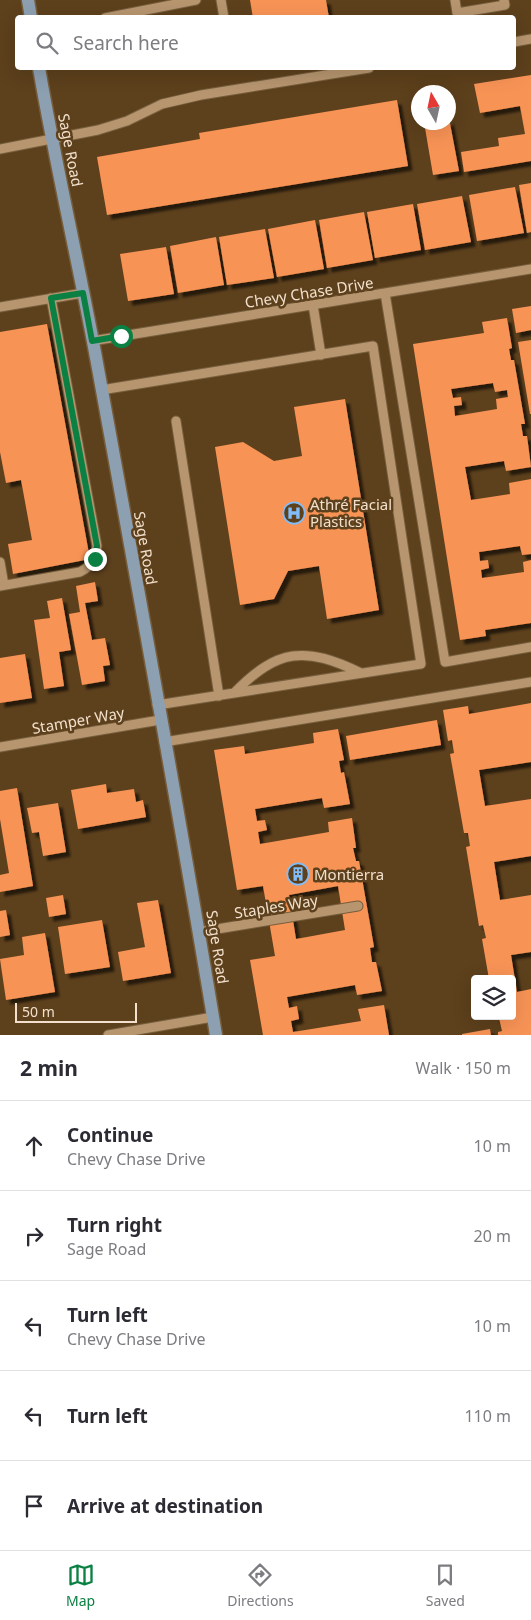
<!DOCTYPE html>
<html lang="en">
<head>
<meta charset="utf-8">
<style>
  :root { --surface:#fff; --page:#f2f2f3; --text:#2b2b33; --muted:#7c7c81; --line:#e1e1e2; --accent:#0b8043 }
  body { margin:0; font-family:"Noto Sans",sans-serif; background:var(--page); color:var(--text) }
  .controls { position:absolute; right:15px; bottom:15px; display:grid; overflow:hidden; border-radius:5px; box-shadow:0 5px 20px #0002 }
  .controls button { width:45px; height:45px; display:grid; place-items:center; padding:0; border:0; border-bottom:1px solid var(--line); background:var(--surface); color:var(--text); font:25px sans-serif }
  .compass { position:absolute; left:411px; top:85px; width:45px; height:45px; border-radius:50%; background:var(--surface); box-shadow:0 5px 20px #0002; rotate:351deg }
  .scale { position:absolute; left:15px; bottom:12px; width:122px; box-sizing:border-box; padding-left:5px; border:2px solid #f2e0cc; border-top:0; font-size:14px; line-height:18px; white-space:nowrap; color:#f2e0cc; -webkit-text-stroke:4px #5d401c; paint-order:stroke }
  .stop { position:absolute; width:15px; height:15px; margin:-11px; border:4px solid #0b8043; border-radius:50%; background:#fff }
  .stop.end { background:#0b8043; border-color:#fff; box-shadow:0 1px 5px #0008 }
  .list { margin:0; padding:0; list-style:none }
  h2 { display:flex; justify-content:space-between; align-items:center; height:65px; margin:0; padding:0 20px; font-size:21px }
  h2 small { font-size:16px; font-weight:400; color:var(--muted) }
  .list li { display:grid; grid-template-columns:32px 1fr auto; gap:15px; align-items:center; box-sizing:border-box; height:90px; padding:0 20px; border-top:1px solid var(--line) }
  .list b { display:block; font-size:19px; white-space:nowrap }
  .list p { margin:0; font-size:16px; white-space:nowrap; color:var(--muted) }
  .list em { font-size:16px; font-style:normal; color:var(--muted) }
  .icon { flex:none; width:28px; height:28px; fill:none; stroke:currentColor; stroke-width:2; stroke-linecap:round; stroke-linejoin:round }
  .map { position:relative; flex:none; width:531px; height:1035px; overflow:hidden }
  .search { position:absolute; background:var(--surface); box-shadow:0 5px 20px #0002; left:15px; right:15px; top:15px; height:55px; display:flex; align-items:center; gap:12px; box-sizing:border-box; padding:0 18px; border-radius:5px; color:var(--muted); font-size:19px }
  .sheet { height:515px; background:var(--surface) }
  nav { display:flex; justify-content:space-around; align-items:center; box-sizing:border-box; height:70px; border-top:1px solid var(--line); background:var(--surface); font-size:14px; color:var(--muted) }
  nav a { display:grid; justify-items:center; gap:2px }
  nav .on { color:var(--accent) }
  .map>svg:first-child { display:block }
</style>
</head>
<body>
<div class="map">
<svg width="531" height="1035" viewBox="0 0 531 1035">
  <defs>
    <filter id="shadow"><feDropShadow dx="4.5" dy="4.5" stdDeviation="1" flood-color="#0009"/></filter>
  </defs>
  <rect width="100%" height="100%" fill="#5d401c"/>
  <path fill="#f89357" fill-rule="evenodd" filter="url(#shadow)" d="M250,0H326L329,18H253Z
    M531,75V161L464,172L461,152L499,146L498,138L525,134L520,106L480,113L474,84Z
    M397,100L408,166L107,215L97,157L200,139L199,133Z
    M449,118L459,171L433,175L424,122H448Z
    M531,183V232L527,233L519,185Z
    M515,187L524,233L477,241L469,195Z
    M462,196L471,242L425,250L417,204Z
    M413,204L421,250L375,258L367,212Z
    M364,212L373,260L327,268L319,220Z
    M315,220L324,269L277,277L268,229Z
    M265,229L274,278L227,285L219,237Z
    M216,237L224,285L178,293L170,246Z
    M166,247L174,294L128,301L120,254Z
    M531,306V330L516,333L512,309Z
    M507,318L512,348L509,349L511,360H514L525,424H521L523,436H527L531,467L506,471L504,461L465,467L471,500L510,494L509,483L531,479V554L522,555L520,546L479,552L480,561L488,560L489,568L481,570L482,578L524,572L523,562L531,560V623L485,630L486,636L460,640L413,344L484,333L482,322ZM493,383L495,392L507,390L508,397L496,399L497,409L455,416L454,406L462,405L461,397L453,398L451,389Z
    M47,324L90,559L13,574L8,544L32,540L21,480L6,483L0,452V332Z
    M531,340V414H530L518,342Z
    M345,399L379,610L327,619L319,566L288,571L274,599L240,605L215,447L243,442L274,461L302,456L294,407Z
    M95,582L98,601L85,603L92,640L105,638L110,665L103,666L105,681L82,685L69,614L80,612L76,586Z
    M62,598L71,650L59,652L64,686L44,689L34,620L50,618L47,601Z
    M25,654L32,698L0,703V658Z
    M531,703V762L479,770L485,806L531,799V856L494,862L500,900L531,895V952L511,955L517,992L531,989V1035H498V1032L502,1031L499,1018H495V1016H512V979H489L482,939L486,938L483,925L479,926L466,847L470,846L468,833H464L450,754L454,753L452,740L448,741L443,710L468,706L469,714Z
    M437,720L441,745L350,760L346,736Z
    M338,729L344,760L339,761L341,773L344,772L350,804L324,808L322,798L255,809L257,821L265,820L267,830L258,832L260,844L329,832L328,822L352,818L356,848H353L356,861H359L374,947L370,948L372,962H376L382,991L357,995L355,985L287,997L289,1008L297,1006L299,1019L291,1021L293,1032L361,1021L358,1009L384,1005L389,1035H263L250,960L275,956L263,886L237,890L214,750L244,746L245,754L314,743L313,733ZM338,886L345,930L296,939L289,895Z
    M106,784L107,793L134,789L136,802L143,800L146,817L78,829L71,790Z
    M17,788L33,886L0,892V875L9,873L0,819V791Z
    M58,803L66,852L43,856L39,832L32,833L27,808Z
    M63,895L66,914L49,917L46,898Z
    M158,900L171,973L123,981L118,952L145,947L137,903Z
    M6,910L10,935L0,937V911Z
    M102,920L110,967L65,974L58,927Z
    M45,933L55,992L6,1000L0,959L24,955L22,937Z
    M490,1029L491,1035H462V1034Z"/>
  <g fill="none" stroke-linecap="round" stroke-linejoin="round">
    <g stroke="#765e3d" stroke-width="11">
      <path id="minor" d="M221,0L224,18
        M455,0L457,13L505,5L504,0
        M105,18L196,0
        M514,42L531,39
        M0,149L98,130L127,121L162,104L201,95L369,68
        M385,293L445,662L531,647
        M313,305L321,355
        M0,307L83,293
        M92,341L531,269
        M101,390L373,346L421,664L157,705
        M176,421L219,696
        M0,562L4,585
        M0,586L80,572C93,565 95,560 97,546L51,298
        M234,693C278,648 305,646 361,673
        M164,742L531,682
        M0,747L160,720
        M199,932L358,906
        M108,1035L213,1017"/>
    </g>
    <g stroke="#765e3d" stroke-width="15">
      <path id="major" d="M28,0L31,18
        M39,68C56,167 79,265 97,363C138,587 179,811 216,1035"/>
    </g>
    <use href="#minor" stroke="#b6956f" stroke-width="9"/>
    <use href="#major" stroke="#8da0b2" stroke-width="12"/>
  </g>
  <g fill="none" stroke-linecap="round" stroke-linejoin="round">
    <path stroke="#0b8043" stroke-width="6" d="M95,559L97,546L51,298L83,293L92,341L121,336"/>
  </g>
  <defs>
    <g id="hospital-ring" transform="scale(1.125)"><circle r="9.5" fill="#5d401c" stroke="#81bdfa" stroke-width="1.5"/><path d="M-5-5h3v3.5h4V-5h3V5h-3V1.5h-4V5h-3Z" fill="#81bdfa"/></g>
    <g id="building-ring" transform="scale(1.125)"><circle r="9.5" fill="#5d401c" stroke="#81bdfa" stroke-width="1.5"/><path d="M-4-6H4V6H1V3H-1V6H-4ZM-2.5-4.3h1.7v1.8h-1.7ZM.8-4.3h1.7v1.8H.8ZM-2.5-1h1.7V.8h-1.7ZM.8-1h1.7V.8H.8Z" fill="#81bdfa"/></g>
  </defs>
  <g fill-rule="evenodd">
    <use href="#hospital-ring" x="294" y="513"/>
    <use href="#building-ring" x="298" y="874"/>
  </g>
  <g text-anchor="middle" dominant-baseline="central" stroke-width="5" stroke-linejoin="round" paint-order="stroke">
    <g font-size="15" fill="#f2e0cc" stroke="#5d401c">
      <text transform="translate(71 150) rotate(79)">Sage Road</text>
      <text transform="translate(309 292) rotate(-9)">Chevy Chase Drive</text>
      <text transform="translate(146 548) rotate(80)">Sage Road</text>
      <text transform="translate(78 720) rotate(-10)">Stamper Way</text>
      <text transform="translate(276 906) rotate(-9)">Staples Way</text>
      <text transform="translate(218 947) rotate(81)">Sage Road</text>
    </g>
    <g font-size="15" fill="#f2e0cc" stroke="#5d401c" text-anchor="start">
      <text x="310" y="504">Athré Facial<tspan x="310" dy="17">Plastics</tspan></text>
      <text x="314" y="874">Montierra</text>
    </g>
  </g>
</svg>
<div class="controls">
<button><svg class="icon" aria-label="layers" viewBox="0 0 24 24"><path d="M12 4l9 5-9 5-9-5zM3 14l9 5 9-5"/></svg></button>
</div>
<svg class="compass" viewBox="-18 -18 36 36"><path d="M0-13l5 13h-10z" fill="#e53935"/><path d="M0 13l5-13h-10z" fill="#7c7c81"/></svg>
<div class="scale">50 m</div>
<div class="stop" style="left:121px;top:336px"></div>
<div class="stop end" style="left:95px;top:559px"></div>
<div class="search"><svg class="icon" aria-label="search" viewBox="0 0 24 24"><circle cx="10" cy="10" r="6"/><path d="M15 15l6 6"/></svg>Search here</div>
</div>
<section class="sheet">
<h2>2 min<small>Walk · 150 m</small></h2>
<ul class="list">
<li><svg class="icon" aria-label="ahead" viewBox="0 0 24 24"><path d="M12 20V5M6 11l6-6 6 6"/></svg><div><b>Continue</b><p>Chevy Chase Drive</p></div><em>10 m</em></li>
<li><svg class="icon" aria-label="right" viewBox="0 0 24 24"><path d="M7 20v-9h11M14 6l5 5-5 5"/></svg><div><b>Turn right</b><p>Sage Road</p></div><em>20 m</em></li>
<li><svg class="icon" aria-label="left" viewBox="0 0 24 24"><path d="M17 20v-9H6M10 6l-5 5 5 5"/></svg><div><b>Turn left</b><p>Chevy Chase Drive</p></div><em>10 m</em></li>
<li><svg class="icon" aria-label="left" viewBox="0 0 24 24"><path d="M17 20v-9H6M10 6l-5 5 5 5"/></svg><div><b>Turn left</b></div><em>110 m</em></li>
<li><svg class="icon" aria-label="arrive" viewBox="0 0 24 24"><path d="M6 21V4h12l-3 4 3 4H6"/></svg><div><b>Arrive at destination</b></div></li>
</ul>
</section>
<nav>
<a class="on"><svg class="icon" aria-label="map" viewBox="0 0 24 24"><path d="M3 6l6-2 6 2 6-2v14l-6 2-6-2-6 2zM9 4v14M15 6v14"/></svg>Map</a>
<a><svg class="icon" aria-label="directions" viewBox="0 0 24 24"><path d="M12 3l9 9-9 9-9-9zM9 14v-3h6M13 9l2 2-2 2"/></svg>Directions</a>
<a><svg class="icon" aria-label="saved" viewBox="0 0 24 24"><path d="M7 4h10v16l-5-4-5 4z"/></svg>Saved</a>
</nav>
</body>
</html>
